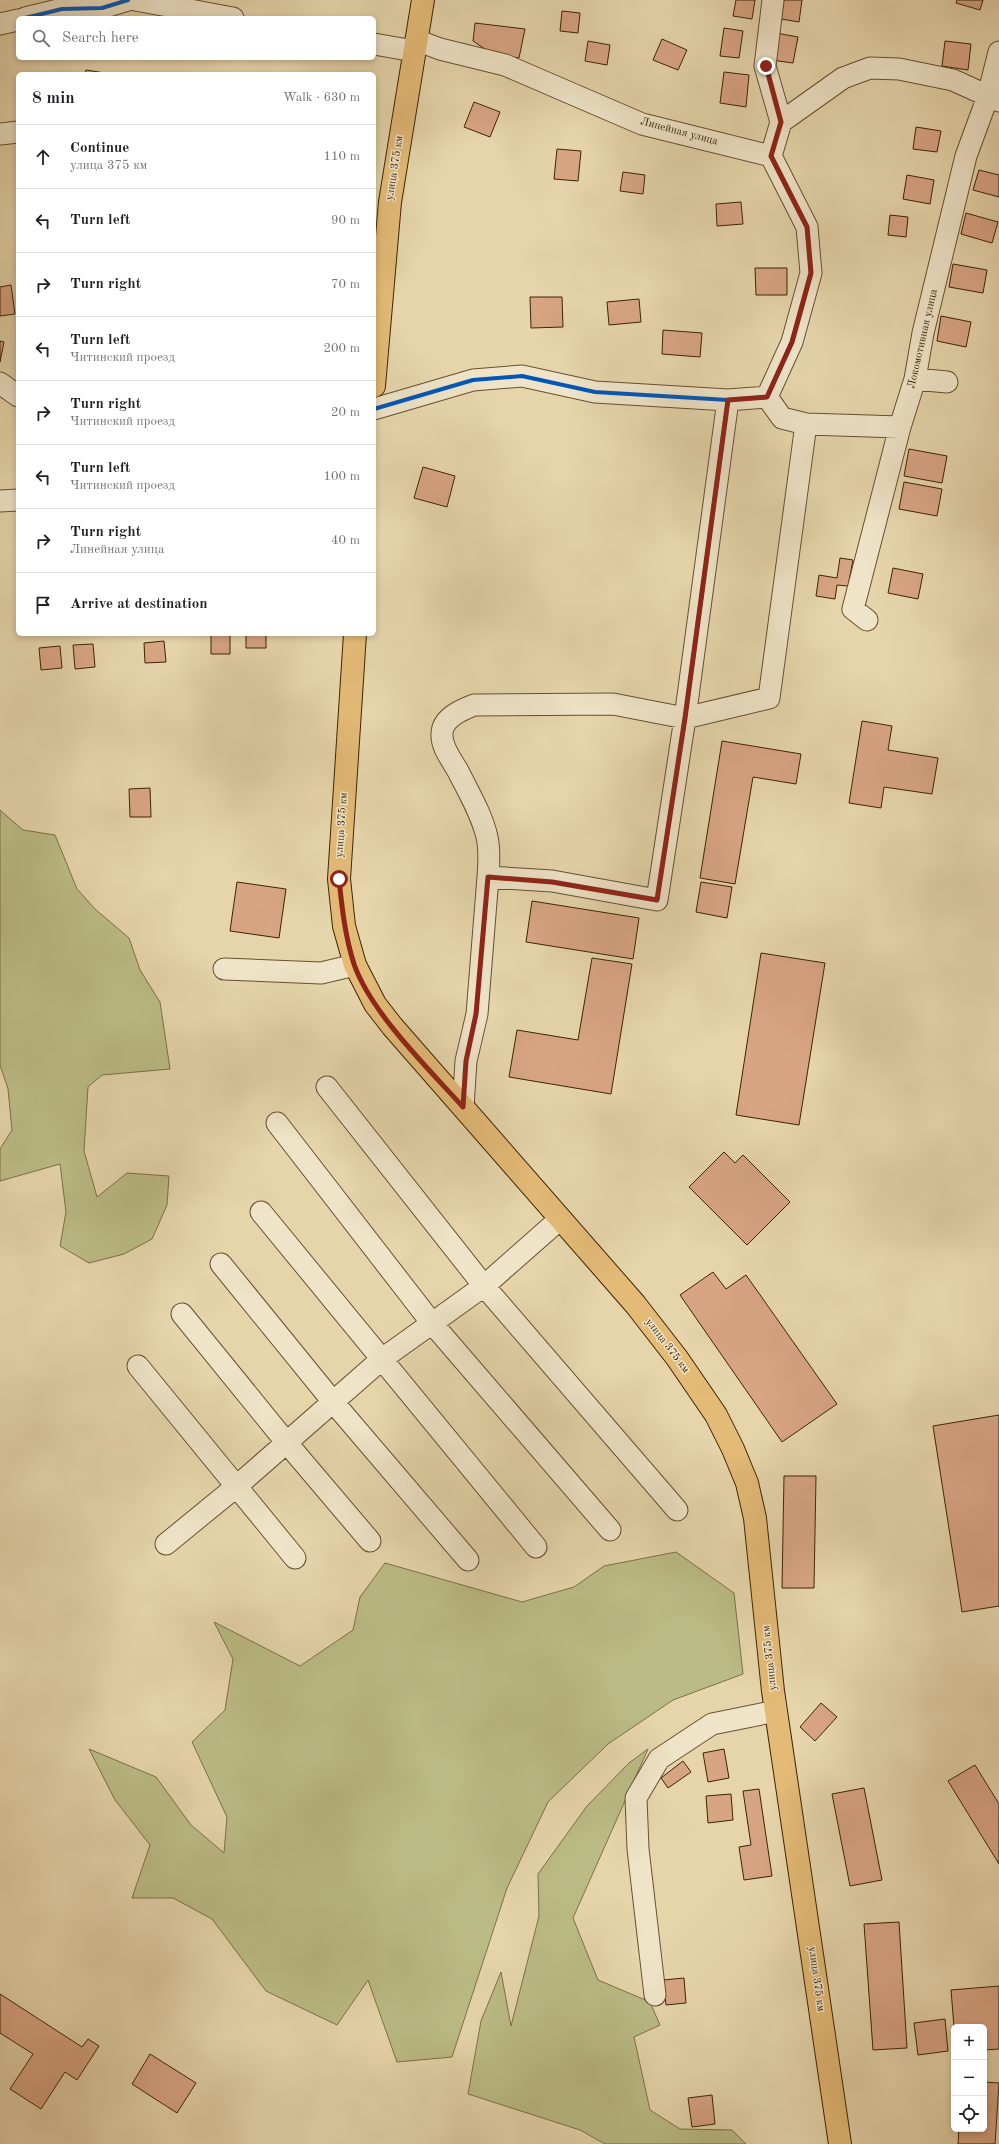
<!DOCTYPE html>
<html lang="en">
<head>
<meta charset="utf-8">
<style>
  :root { --surface:#fff; --page:#f6f6f6; --text:#202124; --muted:#757577; --line:#e0e0e0 }
  body { margin:0; font-family:"Old Standard TT",serif; background:var(--page); color:var(--text) }
  .controls { position:absolute; right:12px; bottom:12px; display:grid; overflow:hidden; border-radius:6px; box-shadow:0 2px 6px #0003 }
  .controls button { width:36px; height:36px; display:grid; place-items:center; padding:0; border:0; border-bottom:1px solid var(--line); background:var(--surface); color:var(--text); font:20px sans-serif }
  .stop { position:absolute; width:12px; height:12px; margin:-9px; border:3px solid #8f2418; border-radius:50%; background:#fff }
  .stop.end { background:#8f2418; border-color:#fff; box-shadow:0 1px 4px #0008 }
  .list { margin:0; padding:0; list-style:none }
  h2 { display:flex; justify-content:space-between; align-items:center; height:52px; margin:0; padding:0 16px; font-size:17px }
  h2 small { font-size:13px; font-weight:400; color:var(--muted) }
  .list li { display:grid; grid-template-columns:26px 1fr auto; gap:12px; align-items:center; box-sizing:border-box; height:64px; padding:0 16px; border-top:1px solid var(--line) }
  .list b { display:block; font-size:15px; white-space:nowrap }
  .list p { margin:0; font-size:13px; white-space:nowrap; color:var(--muted) }
  .list em { font-size:13px; font-style:normal; color:var(--muted) }
  .icon { flex:none; width:22px; height:22px; fill:none; stroke:currentColor; stroke-width:2; stroke-linecap:round; stroke-linejoin:round }
  .map { position:relative; flex:none; width:999px; height:2144px; overflow:hidden }
  .search { position:absolute; background:var(--surface); box-shadow:0 2px 6px #0003; left:16px; top:16px; width:360px; height:44px; display:flex; align-items:center; gap:10px; box-sizing:border-box; padding:0 14px; border-radius:6px; color:var(--muted); font-size:15px }
  .panel { position:absolute; background:var(--surface); box-shadow:0 2px 6px #0003; left:16px; top:72px; width:360px; height:564px; border-radius:6px }
  .map>svg:first-child { display:block }
</style>
</head>
<body>
<div class="map">
<svg width="999" height="2144" viewBox="0 0 999 2144">
  <rect width="100%" height="100%" fill="#e6d5ab"/>
  <filter id="stains"><feTurbulence type="fractalNoise" baseFrequency=".005" numOctaves="4"/><feColorMatrix values="0 0 0 0 .2 0 0 0 0 .09 0 0 0 0 .02 0 0 0 .5 -.17"/></filter>
  <radialGradient id="worn" r=".72"><stop offset=".6" stop-color="#630" stop-opacity="0"/><stop offset="1" stop-color="#630" stop-opacity=".3"/></radialGradient>
  <path fill="#bbbc85" stroke="#7c7045" d="M0,810L23,830L55,835L77,889L95,909L129,938L140,970L160,1002L170,1069L102,1075L88,1087L84,1151L97,1197L127,1173L169,1176L167,1205L152,1239L124,1254L89,1263L60,1246L66,1212L60,1164L0,1181V1149L12,1130L8,1089L0,1065Z
    M676,1552L734,1593L743,1674L673,1700L608,1744L548,1802L507,1888L452,2057L397,2062L368,1980L337,2025L266,1991L212,1919L173,1898H132L150,1845L115,1800L89,1749L156,1777L191,1825L224,1853L227,1817L192,1742L225,1710L233,1659L214,1622L300,1666L353,1630L360,1597L385,1563L522,1602L574,1587L604,1566Z
    M648,1749L573,1918L598,1980L650,2002L660,2025L634,2037L650,2110L680,2129L732,2130L746,2144H605L580,2130L468,2094L481,2021L501,1972L511,2026L539,1916L538,1874L587,1806L629,1763Z"/>
  <path fill="#d8a583" stroke="#3d2305" d="M736,0H755L752,19L733,16Z
    M784,0H802L799,22L781,19Z
    M957,0H983L980,10L956,3Z
    M562,11L580,13L578,33L560,31Z
    M475,23L525,29L519,58L494,55L473,41Z
    M724,28L743,31L739,58L720,56Z
    M776,33L798,37L793,63L771,60Z
    M662,39L687,50L678,70L653,60Z
    M588,41L610,45L607,65L585,61Z
    M945,41L971,44L968,70L942,66Z
    M86,70L111,74H85Z
    M724,72L749,75L746,107L720,103Z
    M474,102L500,112L490,137L464,127Z
    M916,127L941,131L937,152L913,149Z
    M557,149L581,151L578,181L554,179Z
    M979,170L999,175V197L973,190Z
    M623,172L645,175L643,194L620,191Z
    M907,175L934,180L930,204L903,199Z
    M741,202L743,224L717,226L716,204Z
    M966,213L998,222L992,243L961,234Z
    M890,215L908,217L906,237L888,235Z
    M953,264L987,270L983,293L949,287Z
    M755,268H787V295H756Z
    M11,285L15,314L0,316V287Z
    M530,297H562L563,327L531,328Z
    M639,299L641,322L609,325L607,302Z
    M941,316L971,322L966,347L937,341Z
    M663,330L702,333L700,357L662,354Z
    M0,341L4,342L0,362Z
    M909,449L947,456L942,483L904,476Z
    M423,467L455,476L447,507L414,498Z
    M904,482L942,489L937,516L899,509Z
    M840,558L853,560L848,586L837,585L835,599L816,596L819,575L837,578Z
    M893,568L923,574L918,599L888,593Z
    M211,634H230V654H211Z
    M246,634H266V648H246Z
    M164,641L166,662L145,663L144,643Z
    M93,644L95,667L75,669L73,645Z
    M60,646L62,668L41,670L39,648Z
    M862,721L892,726L888,750L938,758L932,794L884,787L881,808L849,803Z
    M722,741L801,754L796,784L753,777L735,884L700,878Z
    M150,788L151,817H130L129,789Z
    M237,882L286,889L279,938L230,931Z
    M701,882L732,887L727,918L696,912Z
    M532,901L639,918L633,959L526,942Z
    M761,953L825,963L799,1125L736,1115Z
    M592,958L632,964L611,1094L509,1077L517,1030L578,1040Z
    M724,1152L735,1163L743,1155L790,1202L747,1245L689,1187Z
    M713,1272L726,1289L746,1275L837,1404L782,1442L680,1295Z
    M999,1415V1606L962,1612L933,1426Z
    M784,1476H816L814,1588H782Z
    M821,1703L837,1717L815,1741L800,1727Z
    M724,1749L729,1778L708,1782L703,1753Z
    M683,1761L691,1772L668,1788L661,1778Z
    M975,1765L999,1804V1864L948,1781Z
    M864,1788L882,1880L850,1886L832,1794Z
    M759,1789L772,1876L744,1880L739,1847L751,1845L743,1791Z
    M731,1794L733,1820L708,1823L706,1796Z
    M899,1922L907,2048L873,2050L864,1924Z
    M684,1978L686,2003L666,2005L663,1980Z
    M999,1986V2049L984,2050V2027H954L951,1990Z
    M0,1994L82,2047L88,2039L99,2046L77,2080L65,2072L41,2109L10,2089L33,2054L0,2033Z
    M945,2019L948,2051L918,2055L914,2023Z
    M150,2054L196,2083L177,2113L132,2084Z
    M984,2082L999,2083L995,2144H958L959,2129H984Z
    M712,2095L715,2124L692,2127L688,2098Z"/>
  <g fill="none" stroke-linecap="round" stroke-linejoin="round">
    <g stroke="#67502e" stroke-width="23">
      <path id="minor" d="M135,0L233,18
        M25,18L62,9L102,8L128,0
        M0,24L18,20
        M416,40L440,49L505,65L642,124L771,156L781,122L765,66L773,0
        M374,44L414,51
        M781,122L843,78L870,68L899,69L953,80L999,101
        M0,134L18,132
        M915,379L947,382
        M0,383L18,396
        M767,397L782,418L806,424L900,427
        M374,409L473,380L522,376L595,392L728,400
        M0,501L18,500
        M867,620L853,609L900,427L915,379L923,333L966,156L988,96L999,52
        M488,877C489,864 490,850 487,837C482,815 469,793 459,773C453,761 441,748 442,734C442,718 461,710 474,705L613,704L685,718L769,698L806,424
        M224,969L321,973L355,965
        M327,1087L484,1286L677,1510
        M463,1107L466,1061L477,1014L488,877L552,881L657,900L685,718L728,400L767,397L792,342L811,273L807,227L771,156
        M277,1123L431,1322L610,1530
        M261,1212L536,1547
        M221,1264L334,1403L468,1560
        M182,1314L286,1442L370,1541
        M138,1366L295,1558
        M166,1544L237,1486L382,1359L484,1286L560,1219
        M655,1995L638,1849L636,1798L659,1759L712,1724L776,1711"/>
    </g>
    <g stroke="#3d2305" stroke-width="24">
      <path id="major" d="M374,386L390,202L423,0
        M355,634L339,879L344,926L355,965L375,1004L392,1026L635,1304L677,1358L716,1415L733,1449L747,1483L755,1518L773,1691L840,2144"/>
    </g>
    <use href="#minor" stroke="#efe4c8" stroke-width="21"/>
    <use href="#major" stroke="#e3ba76" stroke-width="22"/>
    <g stroke="#efe4c8" stroke-width="6">
      <path id="cycleway" d="M25,18L62,9L102,8L128,0
        M374,409L473,380L522,376L595,392L728,400
        M657,900L685,718L728,400L767,397L792,342L811,273L807,227L771,156"/>
    </g>
    <use href="#cycleway" stroke="#0057b8" stroke-width="4"/>
  </g>
  <g fill="none" stroke-linecap="round" stroke-linejoin="round">
    <path stroke="#8f2418" stroke-width="5" d="M339,879C342,908 345,936 354,964C371,1013 428,1068 463,1107L466,1061L476,1014L488,877L552,882L657,900L685,718L728,400L767,397L792,342L811,273L807,227L771,156L781,122L766,66"/>
  </g>
  <g text-anchor="middle" dominant-baseline="central" stroke-width="3" stroke-linejoin="round" paint-order="stroke">
    <g font-size="11" fill="#3d2305" stroke="#efe4c8">
      <text transform="translate(679 132) rotate(15)">Линейная улица</text>
      <text transform="translate(395 168) rotate(-81)">улица 375 км</text>
      <text transform="translate(923 339) rotate(-77)">Локомотивная улица</text>
      <text transform="translate(342 825) rotate(-86)">улица 375 км</text>
      <text transform="translate(667 1346) rotate(53)">улица 375 км</text>
      <text transform="translate(770 1658) rotate(-96)">улица 375 км</text>
      <text transform="translate(816 1979) rotate(82)">улица 375 км</text>
    </g>
  </g>
  <rect width="100%" height="100%" filter="url(#stains)"/>
  <rect width="100%" height="100%" fill="url(#worn)"/>
</svg>
<div class="controls">
<button>+</button>
<button>−</button>
<button><svg class="icon" aria-label="locate" viewBox="0 0 24 24"><circle cx="12" cy="12" r="6"/><path d="M12 2v4M12 18v4M2 12h4M18 12h4"/></svg></button>
</div>
<div class="stop" style="left:339px;top:879px"></div>
<div class="stop end" style="left:766px;top:66px"></div>
<div class="search"><svg class="icon" aria-label="search" viewBox="0 0 24 24"><circle cx="10" cy="10" r="6"/><path d="M15 15l6 6"/></svg>Search here</div>
<section class="panel">
<h2>8 min<small>Walk · 630 m</small></h2>
<ul class="list">
<li><svg class="icon" aria-label="ahead" viewBox="0 0 24 24"><path d="M12 20V5M6 11l6-6 6 6"/></svg><div><b>Continue</b><p>улица 375 км</p></div><em>110 m</em></li>
<li><svg class="icon" aria-label="left" viewBox="0 0 24 24"><path d="M17 20v-9H6M10 6l-5 5 5 5"/></svg><div><b>Turn left</b></div><em>90 m</em></li>
<li><svg class="icon" aria-label="right" viewBox="0 0 24 24"><path d="M7 20v-9h11M14 6l5 5-5 5"/></svg><div><b>Turn right</b></div><em>70 m</em></li>
<li><svg class="icon" aria-label="left" viewBox="0 0 24 24"><path d="M17 20v-9H6M10 6l-5 5 5 5"/></svg><div><b>Turn left</b><p>Читинский проезд</p></div><em>200 m</em></li>
<li><svg class="icon" aria-label="right" viewBox="0 0 24 24"><path d="M7 20v-9h11M14 6l5 5-5 5"/></svg><div><b>Turn right</b><p>Читинский проезд</p></div><em>20 m</em></li>
<li><svg class="icon" aria-label="left" viewBox="0 0 24 24"><path d="M17 20v-9H6M10 6l-5 5 5 5"/></svg><div><b>Turn left</b><p>Читинский проезд</p></div><em>100 m</em></li>
<li><svg class="icon" aria-label="right" viewBox="0 0 24 24"><path d="M7 20v-9h11M14 6l5 5-5 5"/></svg><div><b>Turn right</b><p>Линейная улица</p></div><em>40 m</em></li>
<li><svg class="icon" aria-label="arrive" viewBox="0 0 24 24"><path d="M6 21V4h12l-3 4 3 4H6"/></svg><div><b>Arrive at destination</b></div></li>
</ul>
</section>
</div>
</body>
</html>
